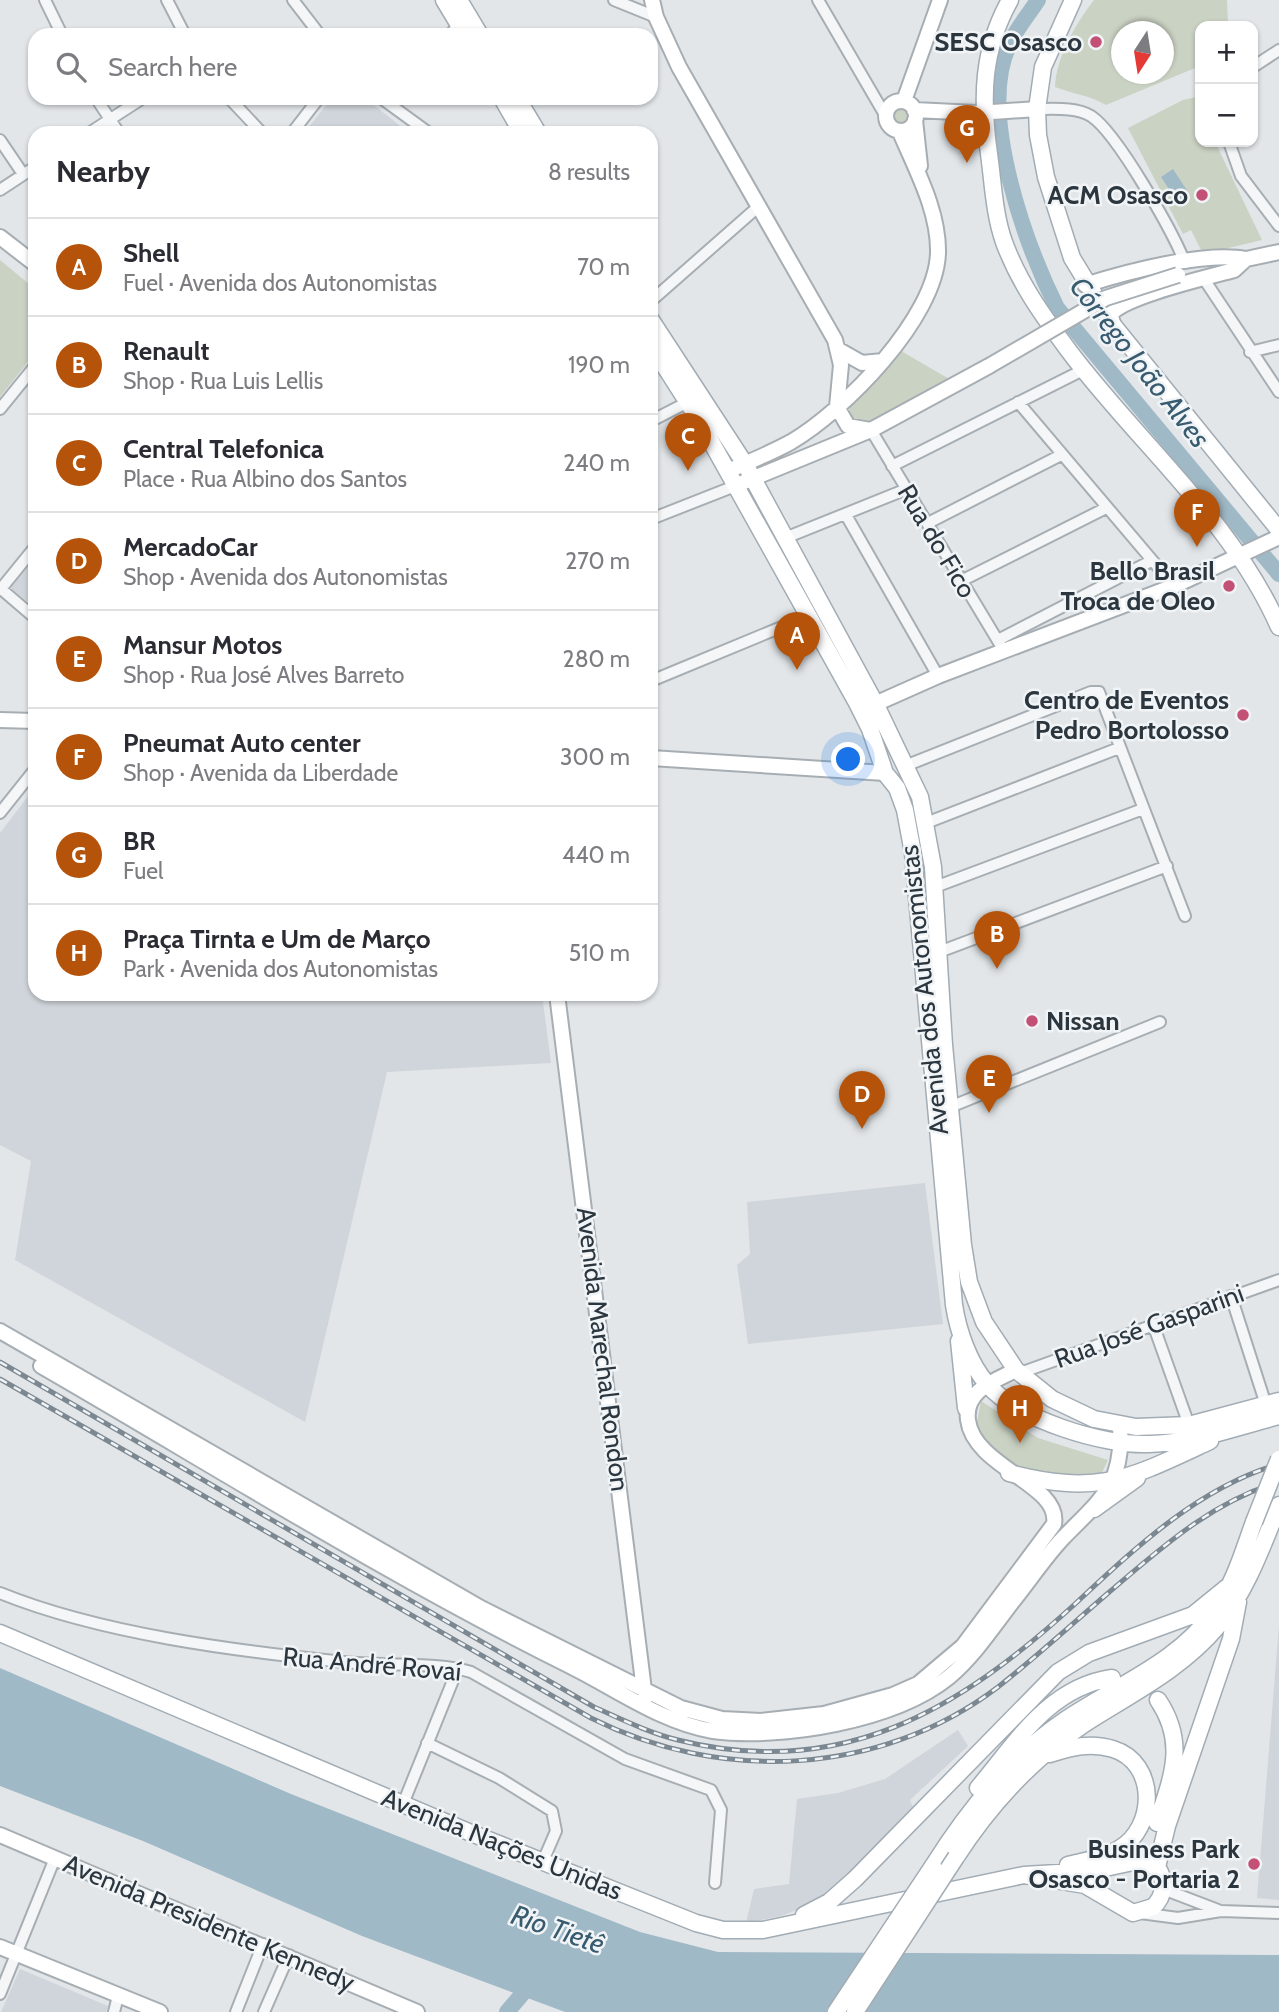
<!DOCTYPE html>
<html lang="en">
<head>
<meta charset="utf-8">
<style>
  :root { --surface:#fff; --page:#f2f2f3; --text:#2b2b33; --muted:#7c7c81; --line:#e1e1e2; --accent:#b45309 }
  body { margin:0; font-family:Cabin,sans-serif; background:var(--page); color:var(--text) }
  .controls { position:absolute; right:21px; top:21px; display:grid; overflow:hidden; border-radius:14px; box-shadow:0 2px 5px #0004 }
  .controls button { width:63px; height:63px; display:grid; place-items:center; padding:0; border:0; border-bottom:2px solid var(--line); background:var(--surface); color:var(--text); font:35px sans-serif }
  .compass { position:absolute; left:1111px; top:21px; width:63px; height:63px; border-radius:50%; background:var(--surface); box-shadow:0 2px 5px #0004; rotate:192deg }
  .you { position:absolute; left:849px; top:760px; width:24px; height:24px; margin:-18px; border:5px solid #fff; border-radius:50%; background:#1a73e8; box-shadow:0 0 0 10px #1a73e833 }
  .badge { display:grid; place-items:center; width:46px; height:46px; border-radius:50%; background:var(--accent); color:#fff; font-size:23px; font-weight:700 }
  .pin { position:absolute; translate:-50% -58px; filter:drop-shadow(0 2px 4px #0008) }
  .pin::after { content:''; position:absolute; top:37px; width:24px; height:21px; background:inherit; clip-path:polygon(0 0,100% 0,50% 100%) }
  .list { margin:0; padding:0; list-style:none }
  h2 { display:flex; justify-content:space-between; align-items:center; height:91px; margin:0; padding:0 28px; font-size:30px }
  h2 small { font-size:23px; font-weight:400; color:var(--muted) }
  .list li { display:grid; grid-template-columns:46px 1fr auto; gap:21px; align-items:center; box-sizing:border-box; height:98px; padding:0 28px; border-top:2px solid var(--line) }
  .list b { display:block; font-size:26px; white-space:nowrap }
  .list p { margin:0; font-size:23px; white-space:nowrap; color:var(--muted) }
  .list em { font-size:23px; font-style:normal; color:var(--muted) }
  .icon { flex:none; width:38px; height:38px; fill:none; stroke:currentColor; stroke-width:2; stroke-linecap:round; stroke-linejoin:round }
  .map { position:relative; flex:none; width:1279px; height:2012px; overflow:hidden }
  .search { position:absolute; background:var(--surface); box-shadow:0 2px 5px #0004; left:28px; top:28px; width:630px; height:77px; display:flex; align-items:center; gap:18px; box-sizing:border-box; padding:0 24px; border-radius:21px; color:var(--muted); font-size:26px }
  .panel { position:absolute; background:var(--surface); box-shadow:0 2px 5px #0004; left:28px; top:126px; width:630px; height:875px; border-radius:21px }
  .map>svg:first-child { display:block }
</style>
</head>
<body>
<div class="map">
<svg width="1279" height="2012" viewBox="0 0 1279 2012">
  <rect width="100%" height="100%" fill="#e2e6e9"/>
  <path fill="#d0d5db" d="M332,98H365L409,133H304Z
    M35,558V608L11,588Z
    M35,787V994H542L551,1063L387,1072L305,1422L15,1260L31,1161L0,1145V833Z
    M925,1183L943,1324L748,1344L737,1265L750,1254L747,1202Z
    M1279,1625V1900L1257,1898Z
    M958,1730L968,1746L910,1800L915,1812L823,1900L781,1916L746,1923L754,1889L789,1884L797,1799L838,1793L885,1779Z
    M20,1969L108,2006L106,2012H1Z"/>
  <path fill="#cad2c3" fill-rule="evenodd" d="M1094,0H1227L1228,26H1200V66L1106,105C1090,95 1072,94 1055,87C1056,58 1076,23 1094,0ZM1122,32H1164V74H1122Z
    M1200,96V142H1219L1218,148L1262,240L1203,254L1191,230L1183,234L1128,128L1183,100Z
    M893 116a9 9 0 1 1 18 0a9 9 0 1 1-18 0Z
    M0,260L35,289V353L0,397Z
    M901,351L951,380L869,426L854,421L848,406Z
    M981,1401L1038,1438L1108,1460L1100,1477L1032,1474L1004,1461L982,1436L977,1422Z"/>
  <path fill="#a0b9c6" d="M1173,169L1190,195L1178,203L1161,177Z
    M0,1668L291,1794L640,1932L718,1952L1279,1955V2012H565L362,1936L143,1841L0,1786Z"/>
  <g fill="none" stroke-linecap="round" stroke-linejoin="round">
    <path stroke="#a0b9c6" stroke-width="16" d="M1038,0C1029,14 1016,29 1009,45C977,113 1026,245 1057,308L1279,574
      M507,2012L534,1980"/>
    <g stroke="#a7aeb3" stroke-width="14">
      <path id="street" d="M45,0L62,35
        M167,0L185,35
        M293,0L320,35
        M614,0L656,17
        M818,0L885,115
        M450,35L459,24
        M1253,67L1279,50
        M96,98L119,133
        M229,98L262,133
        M381,98L429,133
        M1037,109C1054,109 1076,107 1091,116C1117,133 1173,232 1185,263
        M89,133L143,98
        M292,133L319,98
        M0,140L23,174
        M1229,142L1241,176L1279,226
        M0,190L35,167
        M1204,279L1279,392
        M651,301L759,206
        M1250,352L1279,345
        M1018,402L1174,586
        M0,409L35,366
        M651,421L688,402
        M871,430L1004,651
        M892,466L1083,370
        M846,515L938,676
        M651,519L735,486
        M928,523L1061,455
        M785,538L907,489
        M961,581L1106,508
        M0,588L35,618
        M0,590L35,547
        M998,640L1151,561
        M651,681L808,616
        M905,766L1091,692H1099L1185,916
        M0,813L35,769
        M926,823L1119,748
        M935,887L1143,809
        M939,952L1167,866
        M950,1107L1160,1022
        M1231,1296L1266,1405
        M1153,1324L1189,1425
        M1020,1373L1279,1280
        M0,1593C101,1634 236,1651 344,1662C381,1666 440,1662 471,1672L625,1759L711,1790L721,1810L715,1883
        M427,1743L499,1778L552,1811L556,1831L543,1861
        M403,1804L458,1668
        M1163,1889L1218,1910
        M1140,1913L1178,1918L1221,1911L1279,1913
        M0,1994L55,1858
        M114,2012L118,1996
        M236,2012L263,1944
        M264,2012L289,1955"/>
    </g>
    <g stroke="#a7aeb3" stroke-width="18">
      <path id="secondary" d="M652,0L656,17L679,67L835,340L841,365L837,407
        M886 116a15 15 0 1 1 30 0a15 15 0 1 1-30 0Z
        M904,101L940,0
        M914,110L977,113L1037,109
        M915,120L920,166
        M0,237L35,264
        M1237,261L1279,252
        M1085,285C1126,272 1205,251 1246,259
        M1113,325L1111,314C1125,296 1209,277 1234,270L1246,259
        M839,350L862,363L883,361
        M837,407L848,426L870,430
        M728,471C749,462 771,453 791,442C844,411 936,318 938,253C939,211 916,170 900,132
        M744,482L871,430L989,366
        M866,708L938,676L1174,586L1279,537
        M0,720L35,721
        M651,758L885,773
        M557,994L645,1698
        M0,1331L481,1608L681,1708L722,1719L761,1721L824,1714L893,1695L918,1684L963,1646L1054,1524C1061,1484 974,1468 968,1420C964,1391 994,1381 1016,1370
        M41,1366C216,1467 387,1575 568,1665C613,1687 662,1723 713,1731C781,1740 895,1721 949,1677C974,1656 993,1627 1013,1601C1030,1580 1045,1557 1063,1538C1101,1499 1124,1484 1120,1426
        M0,1835L417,2012
        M0,1947L160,2012"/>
    </g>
    <g stroke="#a2acb4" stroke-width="19">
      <path id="primary" d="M444,0L465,35
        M459,0L480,35
        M1010,0C982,50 981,98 989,154C993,182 994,214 1004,242C1019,283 1043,316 1069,351C1138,443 1232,520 1279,627
        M1073,0L1043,67L1037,109L1038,135L1046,177L1072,258L1113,325L1279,530
        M502,98L522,133
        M517,98L538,133
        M651,320L745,464L875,703L920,797L933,867L944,1045L963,1245L969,1282L984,1322L1016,1370L1052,1399L1094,1419L1136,1427L1189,1425L1279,1401
        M651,345L699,420L856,701L870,729L885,773L897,788L905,810L913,853L954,1305C958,1331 969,1363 987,1384C1017,1419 1103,1446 1149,1444C1193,1443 1236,1427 1279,1416
        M959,1341L966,1408
        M1009,1473C1100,1496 1128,1479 1210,1441
        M1094,1509L1137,1478
        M0,1633L471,1833L696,1923L723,1930H763L1024,1875L1091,1871L1133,1862L1157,1867C1166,1880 1165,1896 1153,1907L1133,1913L1085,1885L1024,1875
        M1050,1754C1071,1747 1091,1742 1113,1749C1158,1763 1156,1828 1119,1849C1104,1858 1084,1861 1068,1865
        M978,1788C1016,1743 1049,1687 1112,1678
        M1157,1823C1172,1777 1187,1743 1158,1700
        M956,1857C990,1805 1033,1758 1084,1724C1129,1695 1182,1669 1217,1627C1246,1592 1262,1547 1279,1505
        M933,1866C967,1812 1012,1756 1065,1720C1117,1685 1178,1663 1215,1610C1234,1584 1243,1552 1254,1522
        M1157,1867L1167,1826L1231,1639L1238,1602
        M804,1915L829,1902L855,1879L1058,1672L1089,1653L1193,1615L1230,1585"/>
    </g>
    <use href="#street" stroke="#f4f6f7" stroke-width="10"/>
    <use href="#secondary" stroke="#fff" stroke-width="14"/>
    <use href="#primary" stroke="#fff" stroke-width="16"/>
    <g stroke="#7c8891" stroke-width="5">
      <path id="rail" d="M0,1362L594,1707C621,1719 649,1733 678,1740C841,1781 959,1710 1075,1604C1134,1549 1199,1487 1279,1464
        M0,1379L591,1718C721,1783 879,1777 998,1687C1035,1658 1071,1625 1107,1594C1160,1549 1211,1502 1279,1482"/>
    </g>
    <use href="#rail" stroke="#f1f4f6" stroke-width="2.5" stroke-dasharray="8" stroke-linecap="butt"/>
    <g stroke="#a7aeb3" stroke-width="18" stroke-linecap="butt">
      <path id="secondary-bridge" d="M989,366L1106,298L1178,275"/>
    </g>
    <g stroke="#a2acb4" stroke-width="19" stroke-linecap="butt">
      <path id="primary-bridge" d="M1254,1522L1279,1459
        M836,2012L933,1866
        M855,2012L956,1857"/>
    </g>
    <use href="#secondary-bridge" stroke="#fff" stroke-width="14"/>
    <use href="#primary-bridge" stroke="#fff" stroke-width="16"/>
  </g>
  <g fill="#c35176" stroke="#f1f4f6" stroke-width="2.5">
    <circle cx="1096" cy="42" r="7"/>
    <circle cx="1202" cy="195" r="7"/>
    <circle cx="1229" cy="586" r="7"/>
    <circle cx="1243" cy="715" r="7"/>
    <circle cx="1032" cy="1021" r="7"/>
    <circle cx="1254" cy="1864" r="7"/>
  </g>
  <g text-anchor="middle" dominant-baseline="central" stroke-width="5" stroke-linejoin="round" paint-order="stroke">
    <g font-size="26" font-weight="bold" fill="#2b363f" stroke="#f1f4f6" text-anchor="end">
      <text x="1082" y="42">SESC Osasco</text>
      <text x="1188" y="195">ACM Osasco</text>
      <text x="1215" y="571">Bello Brasil<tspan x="1215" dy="30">Troca de Oleo</tspan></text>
      <text x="1229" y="700">Centro de Eventos<tspan x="1229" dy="30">Pedro Bortolosso</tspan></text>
      <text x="1046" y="1021" text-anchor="start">Nissan</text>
      <text x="1240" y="1849">Business Park<tspan x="1240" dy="30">Osasco - Portaria 2</tspan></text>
    </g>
    <g font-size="26" fill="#2b363f" stroke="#f1f4f6">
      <text transform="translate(937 541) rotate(59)">Rua do Fico</text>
      <text transform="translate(924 990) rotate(-96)">Avenida dos Autonomistas</text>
      <text transform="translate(1149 1326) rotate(-20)">Rua José Gasparini</text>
      <text transform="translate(603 1349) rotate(83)">Avenida Marechal Rondon</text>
      <text transform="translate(372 1664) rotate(5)">Rua André Rovaí</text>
      <text transform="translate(502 1844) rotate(22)">Avenida Nações Unidas</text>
      <text transform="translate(209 1923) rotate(23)">Avenida Presidente Kennedy</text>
    </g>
    <g font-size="28" font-style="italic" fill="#385b70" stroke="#f1f4f6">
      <text transform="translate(1140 362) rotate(52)">Córrego João Alves</text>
      <text transform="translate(558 1929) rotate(19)">Rio Tietê</text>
    </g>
  </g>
</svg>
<div class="controls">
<button>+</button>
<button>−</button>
</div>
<svg class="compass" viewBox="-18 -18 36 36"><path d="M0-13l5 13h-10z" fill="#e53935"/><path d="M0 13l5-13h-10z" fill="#7c7c81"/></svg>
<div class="you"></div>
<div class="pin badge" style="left:797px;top:670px">A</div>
<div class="pin badge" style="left:997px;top:969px">B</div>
<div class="pin badge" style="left:688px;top:471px">C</div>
<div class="pin badge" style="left:862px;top:1129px">D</div>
<div class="pin badge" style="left:989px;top:1113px">E</div>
<div class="pin badge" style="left:1197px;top:547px">F</div>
<div class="pin badge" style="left:967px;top:163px">G</div>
<div class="pin badge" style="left:1020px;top:1443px">H</div>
<div class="search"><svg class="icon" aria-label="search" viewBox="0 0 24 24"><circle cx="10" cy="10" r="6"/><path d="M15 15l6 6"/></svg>Search here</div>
<section class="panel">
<h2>Nearby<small>8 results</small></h2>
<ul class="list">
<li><span class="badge">A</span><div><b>Shell</b><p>Fuel · Avenida dos Autonomistas</p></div><em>70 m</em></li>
<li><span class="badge">B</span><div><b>Renault</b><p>Shop · Rua Luis Lellis</p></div><em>190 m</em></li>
<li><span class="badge">C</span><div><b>Central Telefonica</b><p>Place · Rua Albino dos Santos</p></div><em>240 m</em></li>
<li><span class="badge">D</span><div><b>MercadoCar</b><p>Shop · Avenida dos Autonomistas</p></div><em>270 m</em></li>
<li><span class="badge">E</span><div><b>Mansur Motos</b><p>Shop · Rua José Alves Barreto</p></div><em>280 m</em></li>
<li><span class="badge">F</span><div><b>Pneumat Auto center</b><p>Shop · Avenida da Liberdade</p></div><em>300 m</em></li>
<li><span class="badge">G</span><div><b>BR</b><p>Fuel</p></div><em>440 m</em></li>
<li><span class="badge">H</span><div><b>Praça Tirnta e Um de Março</b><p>Park · Avenida dos Autonomistas</p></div><em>510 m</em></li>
</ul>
</section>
</div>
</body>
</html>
